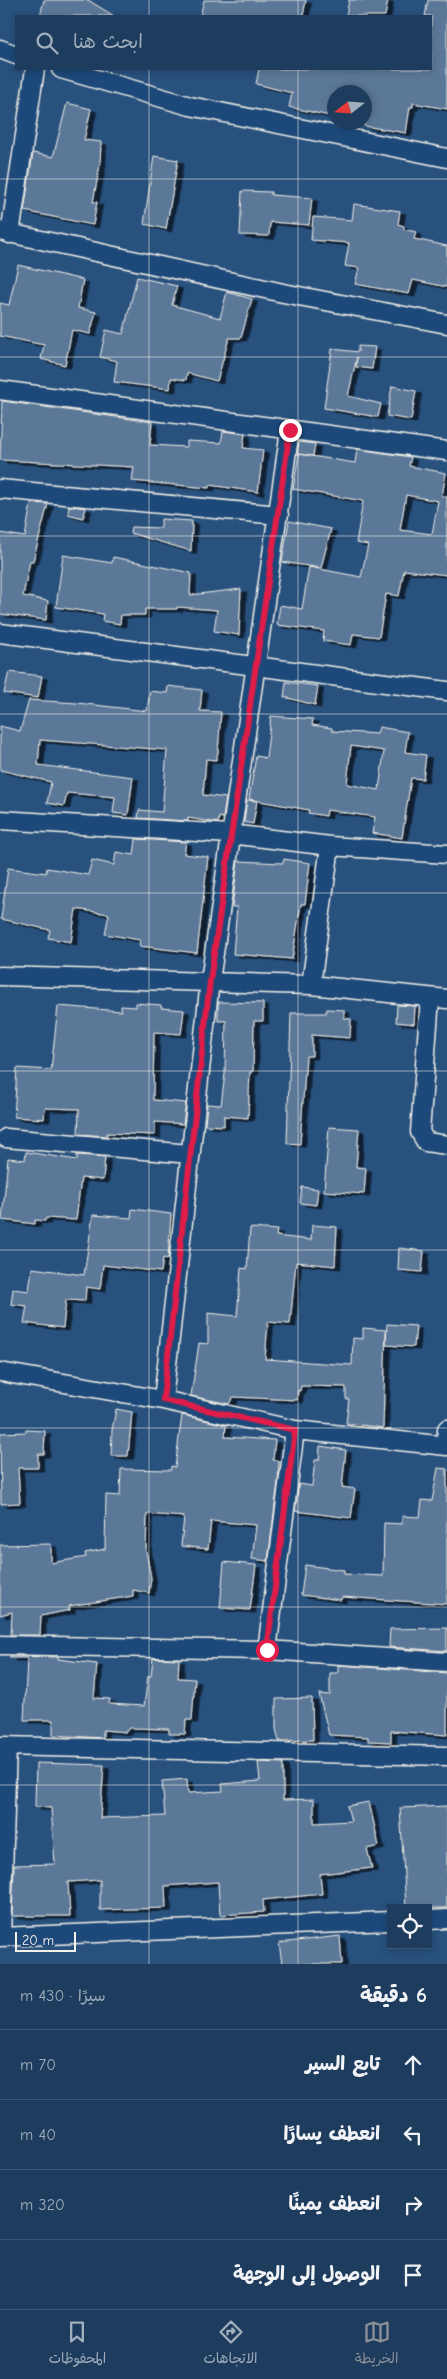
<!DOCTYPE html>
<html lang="ar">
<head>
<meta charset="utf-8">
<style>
  :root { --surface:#1e3d5e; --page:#264464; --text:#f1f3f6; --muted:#a1aebc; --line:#3c5673; --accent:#8c9099 }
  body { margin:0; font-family:"Comic Neue","Playpen Sans Arabic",sans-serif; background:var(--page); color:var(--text); direction:rtl }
  .controls { position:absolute; right:15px; bottom:15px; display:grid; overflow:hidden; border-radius:0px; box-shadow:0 2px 8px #0003 }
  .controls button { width:45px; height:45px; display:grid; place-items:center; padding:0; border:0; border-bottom:1px solid var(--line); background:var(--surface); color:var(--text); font:25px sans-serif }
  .compass { position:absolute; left:327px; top:85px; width:45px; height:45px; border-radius:50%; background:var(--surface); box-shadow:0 2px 8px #0003; rotate:253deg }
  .scale { position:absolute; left:15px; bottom:12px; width:61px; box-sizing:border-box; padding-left:5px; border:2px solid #f4f1e8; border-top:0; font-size:14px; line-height:18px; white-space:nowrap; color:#f4f1e8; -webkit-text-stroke:4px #1f4a7a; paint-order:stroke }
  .stop { position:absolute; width:15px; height:15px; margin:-11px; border:4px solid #e11d48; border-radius:50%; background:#fff }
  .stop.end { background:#e11d48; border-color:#fff; box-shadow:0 1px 5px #0008 }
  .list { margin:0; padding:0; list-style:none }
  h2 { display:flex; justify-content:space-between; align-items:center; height:65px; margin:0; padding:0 20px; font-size:21px }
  h2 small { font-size:16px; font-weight:400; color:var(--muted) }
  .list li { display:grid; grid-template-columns:32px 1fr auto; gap:15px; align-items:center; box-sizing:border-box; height:70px; padding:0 20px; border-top:1px solid var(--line) }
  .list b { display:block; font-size:19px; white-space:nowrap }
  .list em { font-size:16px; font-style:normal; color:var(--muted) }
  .icon { flex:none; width:28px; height:28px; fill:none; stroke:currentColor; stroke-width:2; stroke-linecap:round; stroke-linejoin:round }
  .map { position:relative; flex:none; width:447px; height:1964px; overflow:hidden; direction:ltr }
  .search { position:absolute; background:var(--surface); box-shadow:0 2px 8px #0003; left:15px; right:15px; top:15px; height:55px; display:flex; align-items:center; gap:12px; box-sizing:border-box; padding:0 18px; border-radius:0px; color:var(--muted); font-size:19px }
  .sheet { height:345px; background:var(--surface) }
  nav { display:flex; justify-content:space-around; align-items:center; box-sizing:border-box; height:70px; border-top:1px solid var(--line); background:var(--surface); font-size:14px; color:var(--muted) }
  nav a { display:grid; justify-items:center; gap:2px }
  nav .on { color:var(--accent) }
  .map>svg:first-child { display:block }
</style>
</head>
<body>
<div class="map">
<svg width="447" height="1964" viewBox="0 0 447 1964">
  <defs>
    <filter id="shadow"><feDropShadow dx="5.5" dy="3" stdDeviation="0" flood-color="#0009"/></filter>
  </defs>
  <rect width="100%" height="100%" fill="#28517e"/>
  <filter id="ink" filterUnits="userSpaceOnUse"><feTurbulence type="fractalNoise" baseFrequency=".02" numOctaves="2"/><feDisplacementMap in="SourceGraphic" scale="10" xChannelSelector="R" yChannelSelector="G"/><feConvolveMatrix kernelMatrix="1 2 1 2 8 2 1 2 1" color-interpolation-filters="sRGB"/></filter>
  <g filter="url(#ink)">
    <path fill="#5b7899" stroke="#f4f1e8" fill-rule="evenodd" filter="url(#shadow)" d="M44,0H88L114,16H40Z
      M204,0H306L303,16H200Z
      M349,0H388L385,16H346Z
      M428,0H447V109L413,103V107H410L406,133L364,126V123L360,122H364V92H334V117L289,107L292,93L256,84L259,69H431V16H425Z
      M67,103L91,109L84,140L101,142L100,165L93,202H97L93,225L24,211L33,153L53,157Z
      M154,156L178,160L166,229L144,224Z
      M242,191L271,192V195L312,198L309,225L270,222L269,236L240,235Z
      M354,204L400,211L398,224L404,226L403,229L416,232L414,239L447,246V287L413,280L409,294L355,284L359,268L345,266L349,243L311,240L313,217L352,220Z
      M18,265L83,280L78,308L96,312L90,334L72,330L65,365L41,359L44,345L0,336V303L9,305Z
      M137,277L177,286L172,305L220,318L227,292L252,299L241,338H229L217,381L187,373L186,380L171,378L170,389L114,382L117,361L100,357L106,330L123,334Z
      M358,346L375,347L372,369L356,367L357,357L348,396L381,404L378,417L324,408L332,349L358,352Z
      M392,386L416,391L411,420L387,416Z
      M2,401L152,422L150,445L187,447V441L221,443L223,431L245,434L243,448L263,450L258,492L209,485V488L132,481L134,467L0,460Z
      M299,442L315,444L313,456L297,454Z
      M357,449L411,457L409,466L446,473L442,496L447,497V575L404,570L399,596L386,594L379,637L353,634L351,645L323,641L324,631L277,625L280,605L302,609L309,567L361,577L368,545L356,543L363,501L293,489L299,454L355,463ZM406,495L438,501L432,534L400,530Z
      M31,503L48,504L33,561H30L23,596L48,601L46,620L0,614V533L25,537Z
      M69,506L86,508L83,518L68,514Z
      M161,519L192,521L191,551L130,533L131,527L161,528Z
      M289,521L331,529L321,568L282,562Z
      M63,555L112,563L113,557L191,573L190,595L241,589L239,635L214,631L217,610L177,607V609H145V615H121L120,624L102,621L103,614L56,607Z
      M9,672L42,676L38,698L4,693Z
      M286,682L318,686L315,705L284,697Z
      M168,686L202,690L200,711L221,712L218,752L216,760L206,759L203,795L226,798L223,818L219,817L218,823L188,818V821L138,818L139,810L162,812L167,750L40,740L38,765L133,777L128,815L113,813L115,797L67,793L64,806L47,803L51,782L0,770V726L20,731L29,700L77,703L147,711L150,691L167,693Z
      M271,716L313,719L312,725L332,728V731L377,734L379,727L408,732L405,752L426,755L423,779L411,778L402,838L372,833L375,817L327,810L326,816L308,813L309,810L249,799L256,756L266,758ZM351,746L384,751L379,790L347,784Z
      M247,800L257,801L253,824L244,822Z
      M136,839L186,842L184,854L208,857L197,953L139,946L140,940L105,934L109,914L76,909L71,942L48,938L50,930L1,919L8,868L46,873L47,868L88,875L92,860L114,865L116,852L134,855Z
      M284,859L310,863L305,904H301L292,959L233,954L237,907H232L238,861L283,863Z
      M218,1002L263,1003V1021H254L253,1072H250L248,1118L224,1116V1126L205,1125L207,1104L221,1105L225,1074L226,1021H218Z
      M136,1003L161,1005V1008L184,1010L181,1034L154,1032L153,1100L186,1103L183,1124L155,1122V1135L107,1133V1136L78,1134L79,1109L45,1108L44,1119L14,1117L17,1068L51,1070L58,1006L121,1011V1006L136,1007Z
      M397,1005L415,1006L414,1024L396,1022Z
      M327,1009L344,1010V1018L351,1019L350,1038L312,1035V1056H306L300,1144L287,1143L291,1013H326Z
      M329,1127L359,1129L356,1167L366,1168L364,1194L324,1191Z
      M26,1152L77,1160V1155L105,1157L103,1180L81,1178L76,1220L46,1218L45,1221L35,1220V1224L2,1220L8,1158L25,1160Z
      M302,1187L318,1189L316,1205L300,1203Z
      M132,1209L171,1214L168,1259L163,1258L161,1272L103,1265L100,1289L86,1287L85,1301L66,1300L63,1328L24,1323L27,1306L11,1304L13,1289L29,1291L32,1268L84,1275L93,1215L131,1218Z
      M312,1225L337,1227L335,1266L296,1262L290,1324L268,1322L265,1359L352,1365L353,1338L363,1339V1328L386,1330L383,1428L346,1423L349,1399H346V1387L301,1386L300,1391L298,1390L297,1400L233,1397L229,1404L191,1396L199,1343L208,1344V1313L237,1316L241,1268L247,1269L250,1228L277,1230L276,1236L311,1240Z
      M399,1248L424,1251L422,1272L398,1270Z
      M387,1324L416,1326L414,1347L386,1345Z
      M116,1409L132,1412L128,1456H111L112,1430Z
      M182,1415L226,1425L225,1437L275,1440L273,1460L279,1461L278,1482L268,1561L252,1559L256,1525L211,1521L208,1549L181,1546L184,1517L147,1514L146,1551L151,1578L149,1593L133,1590V1596L69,1606L70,1610L41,1616L40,1635H11L12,1612L0,1615V1545L51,1544V1563L86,1557L85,1553L105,1549L106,1495L120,1496L121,1469L171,1470V1466L175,1467Z
      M26,1430L45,1431L44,1454H38V1468H18L20,1503L1,1504L0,1433L26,1432Z
      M320,1446L346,1450L342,1487L355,1489L351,1518L295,1511L299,1484L312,1486L315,1460H319Z
      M438,1468L447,1469V1604L342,1597L341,1600L301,1595L305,1565L344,1570V1574L383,1576L384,1523L402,1524V1516L420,1517L422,1500L432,1501Z
      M224,1562L256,1565L250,1610L220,1608Z
      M447,1628V1651L389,1647L390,1629Z
      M10,1656L58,1657V1659L97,1664L94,1698L110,1699L109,1704L144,1706L148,1676H151L153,1658L179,1659L178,1678L195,1679L192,1720H186L185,1734H169V1729L129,1728L126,1732L103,1730V1738L53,1735V1720H24L27,1658H10Z
      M338,1665L447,1673V1735L391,1731V1742L368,1741V1737L329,1735L319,1694L330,1695V1673H338Z
      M312,1698L313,1740L279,1741L276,1729V1699Z
      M258,1762L283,1763V1800L314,1799V1823L351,1821L347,1806L369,1802L379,1846L367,1849L372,1868L320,1874L322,1894L263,1900L264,1912L220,1915L218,1882L165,1886L166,1908L100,1910V1880L68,1882L70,1916H12L14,1865L55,1864L51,1808L35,1807L36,1763L104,1765L100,1818L165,1816L162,1781L187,1779L188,1793L223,1791L222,1784L260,1781Z
      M447,1806V1908H406L400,1808Z
      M340,1936L342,1964H282L279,1943Z"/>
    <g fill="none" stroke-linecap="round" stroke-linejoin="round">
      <g stroke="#f4f1e8" stroke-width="21">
        <path id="minor" d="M0,49L16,55
          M61,69L190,106L447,158
          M0,231L283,293L447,324
          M10,234L35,69
          M0,390L447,451
          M0,489L279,515
          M0,633L447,691
          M0,820L230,834L330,846L447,854
          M0,976L311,985L447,999
          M311,985L330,846
          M430,998L420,1132L426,1142L447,1145
          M6,1138L190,1154
          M0,1372L163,1400L295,1430L447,1446
          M163,1400L210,981L290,430
          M446,1446L447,1429
          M0,1645L267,1650L447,1662
          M267,1650L295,1430
          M0,1746L447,1756
          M428,1920L447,1919
          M0,1937L391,1921
          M1,1937L7,1746"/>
      </g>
      <use href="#minor" stroke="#1f4a7a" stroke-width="18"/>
    </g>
  </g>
  <g fill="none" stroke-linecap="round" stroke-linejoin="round" filter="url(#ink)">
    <path stroke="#e11d48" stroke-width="6" d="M267,1650L295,1430L163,1400L210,981L290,430"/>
  </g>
  <path fill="none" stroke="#f4f1e8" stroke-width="1" stroke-opacity="0.55" d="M149,0V16M298,0V16M149,69V1964M298,69V1964M0,179H447M0,357H447M0,536H447M0,714H447M0,893H447M0,1071H447M0,1250H447M0,1428H447M0,1607H447M0,1785H447"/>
</svg>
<div class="controls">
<button><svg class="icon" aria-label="locate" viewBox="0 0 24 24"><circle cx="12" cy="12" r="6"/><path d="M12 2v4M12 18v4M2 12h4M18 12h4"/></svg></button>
</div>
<svg class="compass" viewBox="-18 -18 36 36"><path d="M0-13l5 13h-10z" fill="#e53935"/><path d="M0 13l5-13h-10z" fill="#a1aebc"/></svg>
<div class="scale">20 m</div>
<div class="stop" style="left:267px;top:1650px"></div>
<div class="stop end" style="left:290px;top:430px"></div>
<div class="search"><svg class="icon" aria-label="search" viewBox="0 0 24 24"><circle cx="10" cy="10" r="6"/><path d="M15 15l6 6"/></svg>ابحث هنا</div>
</div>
<section class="sheet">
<h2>6 دقيقة<small>سيرًا · 430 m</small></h2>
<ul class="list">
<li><svg class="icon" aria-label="ahead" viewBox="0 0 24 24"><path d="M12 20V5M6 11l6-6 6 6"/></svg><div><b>تابع السير</b></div><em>70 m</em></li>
<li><svg class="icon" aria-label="left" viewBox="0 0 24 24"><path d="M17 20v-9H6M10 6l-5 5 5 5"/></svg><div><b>انعطف يسارًا</b></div><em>40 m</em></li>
<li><svg class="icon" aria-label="right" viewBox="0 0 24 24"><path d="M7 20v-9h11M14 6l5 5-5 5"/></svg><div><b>انعطف يمينًا</b></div><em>320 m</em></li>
<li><svg class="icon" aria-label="arrive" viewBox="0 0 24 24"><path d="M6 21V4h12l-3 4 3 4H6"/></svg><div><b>الوصول إلى الوجهة</b></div></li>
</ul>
</section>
<nav>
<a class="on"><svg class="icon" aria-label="map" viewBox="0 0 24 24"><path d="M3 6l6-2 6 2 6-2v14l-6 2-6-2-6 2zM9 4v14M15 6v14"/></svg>الخريطة</a>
<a><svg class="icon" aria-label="directions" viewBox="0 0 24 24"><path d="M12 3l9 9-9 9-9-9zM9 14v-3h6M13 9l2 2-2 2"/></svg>الاتجاهات</a>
<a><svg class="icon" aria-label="saved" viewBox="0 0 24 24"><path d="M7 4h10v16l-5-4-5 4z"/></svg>المحفوظات</a>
</nav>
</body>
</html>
